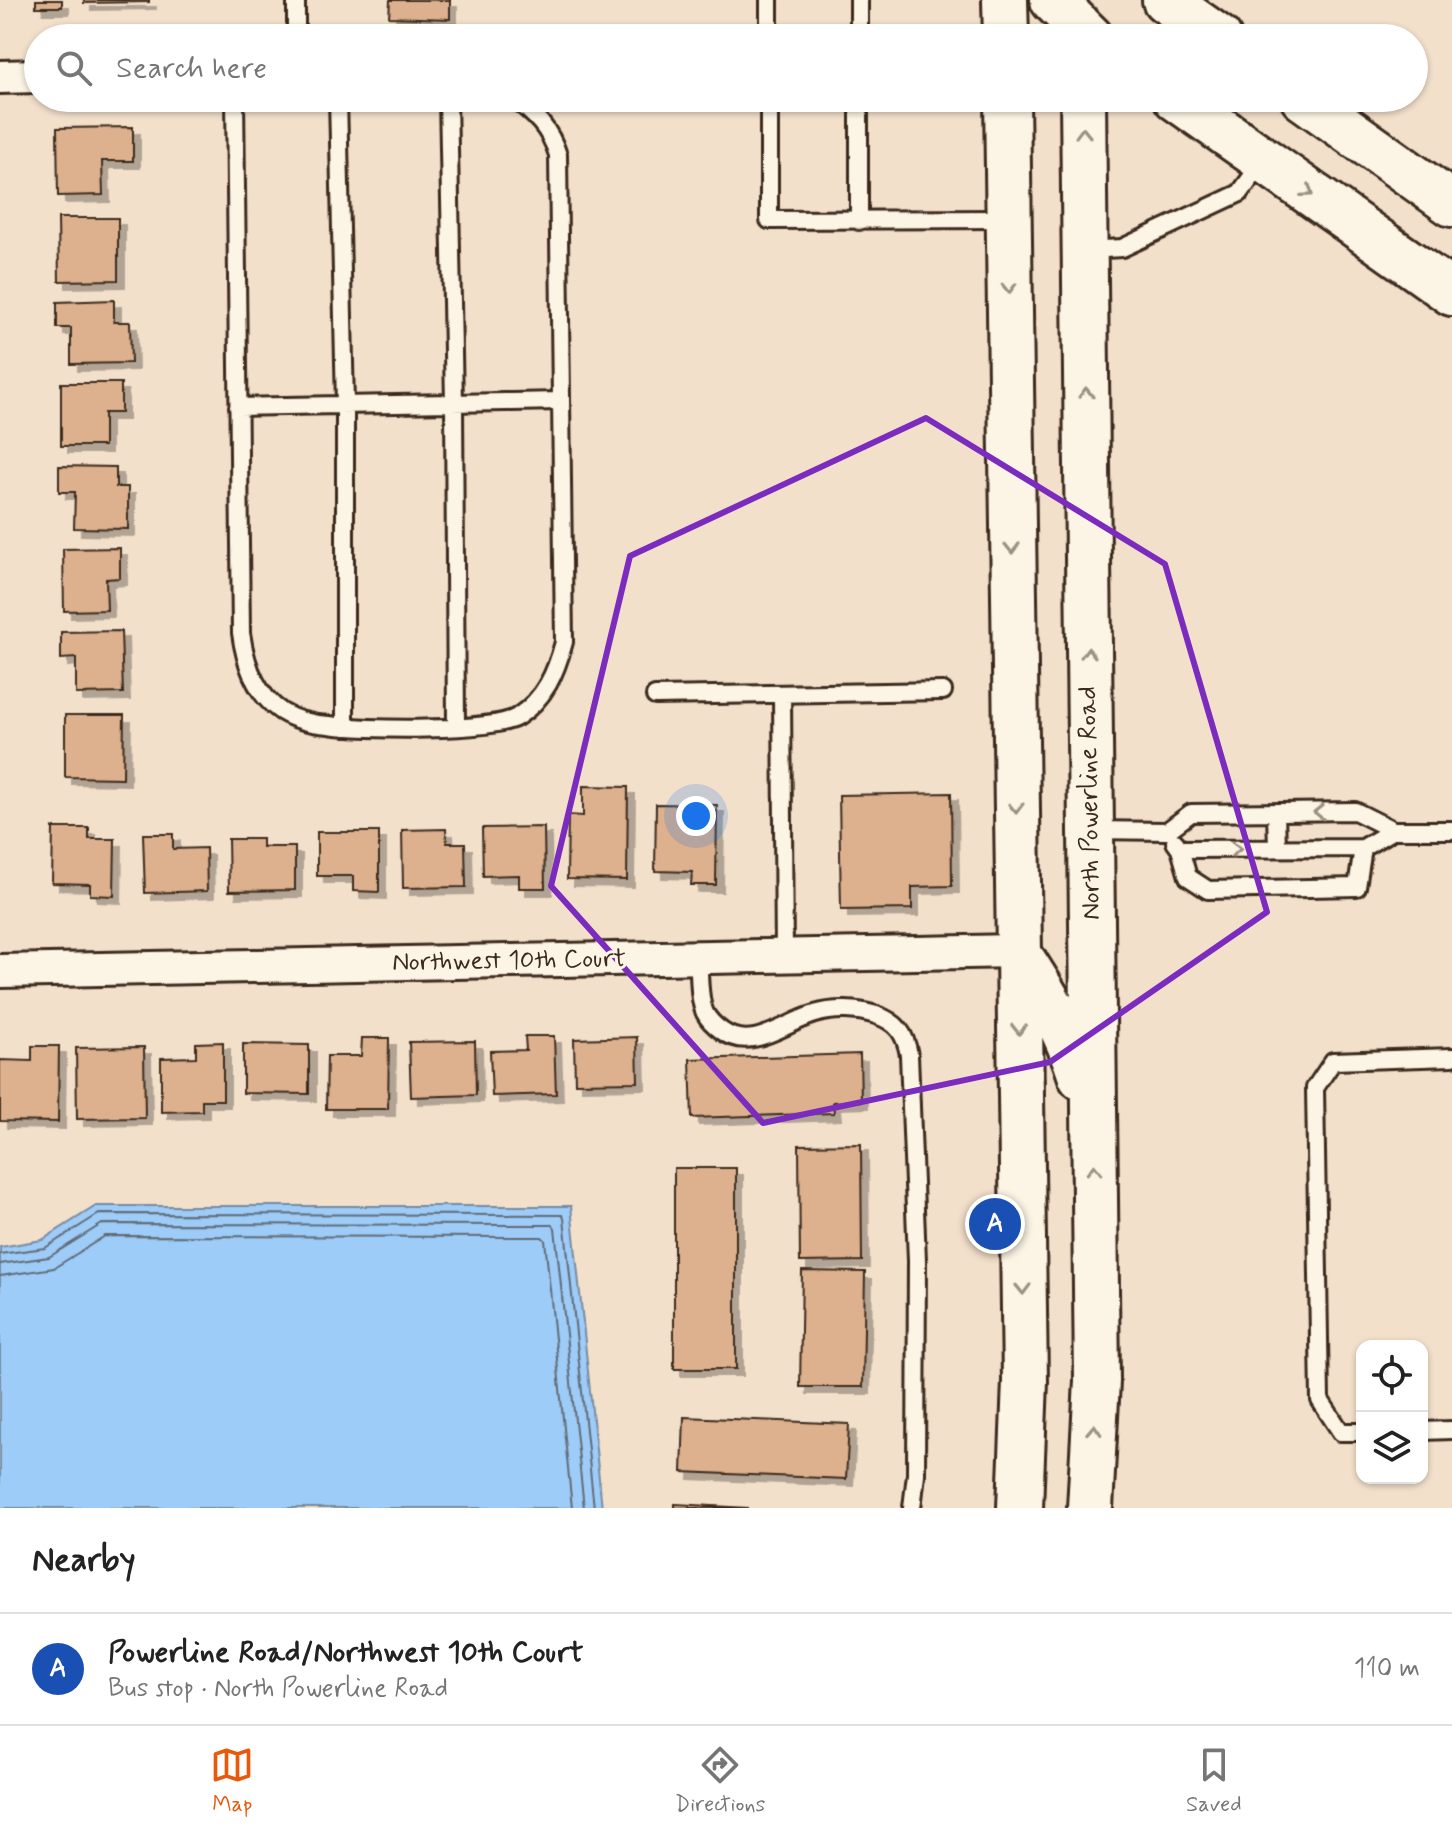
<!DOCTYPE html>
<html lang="en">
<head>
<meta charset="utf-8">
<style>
  :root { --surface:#fff; --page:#f6f6f6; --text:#222; --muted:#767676; --line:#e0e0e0; --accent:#ea580c }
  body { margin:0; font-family:Mynerve,sans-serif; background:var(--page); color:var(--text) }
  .controls { position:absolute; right:24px; bottom:24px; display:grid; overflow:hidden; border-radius:16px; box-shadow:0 2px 6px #0004 }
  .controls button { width:72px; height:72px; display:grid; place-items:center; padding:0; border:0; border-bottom:2px solid var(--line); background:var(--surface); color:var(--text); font:40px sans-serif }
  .you { position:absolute; left:696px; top:816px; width:28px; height:28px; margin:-20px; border:6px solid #fff; border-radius:50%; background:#1a73e8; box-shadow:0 0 0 12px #1a73e833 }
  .badge { display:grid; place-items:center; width:52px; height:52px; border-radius:50%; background:var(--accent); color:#fff; font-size:26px; font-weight:700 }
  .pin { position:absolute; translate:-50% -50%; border:4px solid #fff; box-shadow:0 2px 8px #0006 }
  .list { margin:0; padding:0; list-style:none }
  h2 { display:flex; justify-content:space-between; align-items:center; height:104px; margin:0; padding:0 32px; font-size:34px }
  h2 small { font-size:26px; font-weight:400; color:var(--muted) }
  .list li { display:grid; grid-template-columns:52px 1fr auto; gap:24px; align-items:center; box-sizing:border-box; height:112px; padding:0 32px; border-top:2px solid var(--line) }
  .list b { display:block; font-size:30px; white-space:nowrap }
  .list p { margin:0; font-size:26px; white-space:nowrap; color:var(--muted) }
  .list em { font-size:26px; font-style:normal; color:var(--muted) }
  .icon { flex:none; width:44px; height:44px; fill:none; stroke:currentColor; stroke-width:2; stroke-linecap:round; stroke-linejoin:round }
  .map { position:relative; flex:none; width:1452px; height:1508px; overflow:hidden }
  .search { position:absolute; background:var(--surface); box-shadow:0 2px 6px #0004; left:24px; right:24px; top:24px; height:88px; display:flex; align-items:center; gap:20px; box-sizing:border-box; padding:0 28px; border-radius:44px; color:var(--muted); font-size:30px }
  .sheet { height:216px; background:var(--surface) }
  nav { display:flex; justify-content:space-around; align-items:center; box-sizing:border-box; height:112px; border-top:2px solid var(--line); background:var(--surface); font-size:22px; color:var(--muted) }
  nav a { display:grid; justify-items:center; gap:4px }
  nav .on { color:var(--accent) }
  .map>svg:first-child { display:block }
</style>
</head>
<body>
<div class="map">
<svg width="1452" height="1508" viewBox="0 0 1452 1508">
  <defs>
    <filter id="shadow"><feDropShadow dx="7" dy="7" stdDeviation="0" flood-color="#0004"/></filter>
  </defs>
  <rect width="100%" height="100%" fill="#f3e0cb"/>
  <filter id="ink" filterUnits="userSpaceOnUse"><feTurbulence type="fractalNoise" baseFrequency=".0125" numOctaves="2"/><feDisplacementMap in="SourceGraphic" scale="16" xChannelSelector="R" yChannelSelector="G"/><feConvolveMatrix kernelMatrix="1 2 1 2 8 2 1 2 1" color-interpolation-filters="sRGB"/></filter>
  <g filter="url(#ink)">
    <path fill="#9dccf8" stroke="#768ba1" stroke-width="2" d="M96,1206H571L602,1508H0V1247L42,1240Z"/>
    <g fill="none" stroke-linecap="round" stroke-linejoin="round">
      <path stroke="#626b75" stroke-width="2" d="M0,1254L45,1248L99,1214L562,1215L564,1218L594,1508
        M0,1264L49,1257L102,1224L553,1225L555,1228L584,1508
        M0,1276L54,1268L105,1236L542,1237L545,1240L572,1508"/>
    </g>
    <path fill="#ddb08e" stroke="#3b2a1e" stroke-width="2" filter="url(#shadow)" d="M36,0H62V7H36Z
      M84,0H149V2L84,3Z
      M390,0H450V19L389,17Z
      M133,127V161H102L103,195L58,196L57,128Z
      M58,218H118V280L59,281Z
      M114,300V322H130L131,363L71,364V328H57V302Z
      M61,383H121V413H104V446H61Z
      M59,466L116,467V487H128V529L74,528L75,492H59Z
      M120,548V578L106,579L107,610L64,611L63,549Z
      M121,631L123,693L76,694V658L61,659V632Z
      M65,715H124L123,778L65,777Z
      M583,786L628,787L627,880L567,879L568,815L583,816Z
      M951,793L952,886L912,887V909L841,910L839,795Z
      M656,804L717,805L716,885H691L692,872L655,871Z
      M544,827L545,888H519V875L483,876L482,828Z
      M53,828H89V839H115L114,896L90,895V884L52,883Z
      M446,829L447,843H465L466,887L403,888L402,830Z
      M317,832H379V892L353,891V876H317Z
      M143,834H173V849L206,848L207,891L145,893Z
      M228,839H262V847H295V890L229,891Z
      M525,1036H554L556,1094L492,1096L490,1051L526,1050Z
      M637,1037L638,1082L575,1083L574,1039Z
      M362,1038H389L388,1109H326L327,1056H361Z
      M475,1041L476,1095L411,1097L409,1042Z
      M223,1042V1100H202V1111L161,1112V1058L196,1057V1043Z
      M243,1044L309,1045V1094L243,1093Z
      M32,1046H59L58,1122L0,1121V1060L32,1061Z
      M144,1047L145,1118L77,1119L76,1048Z
      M860,1054L861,1101L833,1102L834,1113L692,1118L690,1059Z
      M861,1144L862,1261L800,1262L799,1145Z
      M674,1168H736V1369H674Z
      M802,1271L865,1272L863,1387H800Z
      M684,1417L849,1424L846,1479L682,1472Z
      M675,1504L749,1508H675Z"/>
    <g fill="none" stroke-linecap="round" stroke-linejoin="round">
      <g stroke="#3b2a1e" stroke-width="22">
        <path id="lane" d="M296,0V38
          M859,0V38
          M769,38V0
          M235,98L241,633C245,662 256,695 282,712C295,720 314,724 329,725C362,730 492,732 517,717C545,699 556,672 564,642L558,155C550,129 535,114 513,98
          M338,98L345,405V727
          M448,98L454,403L456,726
          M769,98V220L1006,219
          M859,221V98
          M1087,250L1122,248L1240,193L1263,161
          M238,407L561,401
          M782,694L784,956
          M655,696L943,691
          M1276,813L1277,848
          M1092,830L1167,831L1191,813L1355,811L1393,830H1452
          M1175,842L1180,849L1363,848L1393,830
          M1180,849L1188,877L1208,890L1357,887L1363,848
          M698,958C700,974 698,998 705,1013C709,1021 715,1026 722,1031C752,1053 786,1022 815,1014C834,1008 857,1009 876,1015C897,1022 905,1033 909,1055L917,1261L916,1474L912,1508
          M1422,1431L1452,1430
          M1362,1432H1341L1320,1400L1315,1088L1333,1061L1452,1057"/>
      </g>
      <g stroke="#3b2a1e" stroke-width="38">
        <path id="street" d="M0,77L38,76
          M0,971L1017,951"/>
      </g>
      <g stroke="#3b2a1e" stroke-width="50">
        <path id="secondary" d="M1005,0L1006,38
          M1053,0L1091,38
          M1165,0L1219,38
          M1007,98L1025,1381L1020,1508
          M1083,98L1097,1381L1090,1508
          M1176,98L1452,293
          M1303,98L1452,204
          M1017,951C1046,995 1065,1026 1081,1077"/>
      </g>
      <use href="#lane" stroke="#fcf5e5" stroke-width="16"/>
      <use href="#street" stroke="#fcf5e5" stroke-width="32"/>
      <use href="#secondary" stroke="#fcf5e5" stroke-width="44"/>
    </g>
    <defs><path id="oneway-chevron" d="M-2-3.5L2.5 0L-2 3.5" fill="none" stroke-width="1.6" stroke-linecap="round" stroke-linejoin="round" transform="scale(2)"/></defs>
    <g stroke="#9c9082">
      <use href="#oneway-chevron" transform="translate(1083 133) rotate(-91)"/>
      <use href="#oneway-chevron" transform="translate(1308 192) rotate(35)"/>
      <use href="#oneway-chevron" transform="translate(1009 288) rotate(89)"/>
      <use href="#oneway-chevron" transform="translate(1086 393) rotate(-91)"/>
      <use href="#oneway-chevron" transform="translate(1012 548) rotate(89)"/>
      <use href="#oneway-chevron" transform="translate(1088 653) rotate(-91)"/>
      <use href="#oneway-chevron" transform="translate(1016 808) rotate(89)"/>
      <use href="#oneway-chevron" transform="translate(1319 812) rotate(179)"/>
      <use href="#oneway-chevron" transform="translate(1236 849)"/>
      <use href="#oneway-chevron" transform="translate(1019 1029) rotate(89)"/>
      <use href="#oneway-chevron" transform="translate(1094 1170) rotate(-91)"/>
      <use href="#oneway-chevron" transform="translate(1023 1289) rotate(89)"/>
      <use href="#oneway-chevron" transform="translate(1094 1430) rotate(-87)"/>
    </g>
  </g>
  <path fill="none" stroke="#7b2cbf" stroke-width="6" stroke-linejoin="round" d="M926,418L1165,564L1267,912L1050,1062L763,1123L551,886L630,556Z"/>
  <g text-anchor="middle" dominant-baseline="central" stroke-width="6" stroke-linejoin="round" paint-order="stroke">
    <g font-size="26" fill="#3b2a1e" stroke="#fcf5e5">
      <text transform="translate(1090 803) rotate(-91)">North Powerline Road</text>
      <text transform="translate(509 961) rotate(-1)">Northwest 10th Court</text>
    </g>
  </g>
</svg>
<div class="controls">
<button><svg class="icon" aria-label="locate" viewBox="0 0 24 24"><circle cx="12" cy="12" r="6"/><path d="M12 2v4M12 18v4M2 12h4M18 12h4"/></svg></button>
<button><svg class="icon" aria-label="layers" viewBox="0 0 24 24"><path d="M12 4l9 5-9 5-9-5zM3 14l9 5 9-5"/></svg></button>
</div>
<div class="you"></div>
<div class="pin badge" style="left:995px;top:1224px;background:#1a4fb4">A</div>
<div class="search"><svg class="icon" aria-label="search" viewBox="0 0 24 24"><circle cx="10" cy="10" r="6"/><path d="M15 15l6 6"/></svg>Search here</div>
</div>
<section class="sheet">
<h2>Nearby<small></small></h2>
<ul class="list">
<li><span class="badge" style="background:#1a4fb4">A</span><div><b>Powerline Road/Northwest 10th Court</b><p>Bus stop · North Powerline Road</p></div><em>110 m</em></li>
</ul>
</section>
<nav>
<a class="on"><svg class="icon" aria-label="map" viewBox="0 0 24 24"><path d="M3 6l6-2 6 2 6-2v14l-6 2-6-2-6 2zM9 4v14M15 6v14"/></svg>Map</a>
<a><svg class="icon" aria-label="directions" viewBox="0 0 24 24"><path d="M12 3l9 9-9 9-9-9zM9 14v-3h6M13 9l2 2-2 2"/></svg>Directions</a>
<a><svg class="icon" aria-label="saved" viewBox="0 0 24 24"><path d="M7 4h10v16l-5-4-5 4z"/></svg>Saved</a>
</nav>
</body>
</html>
